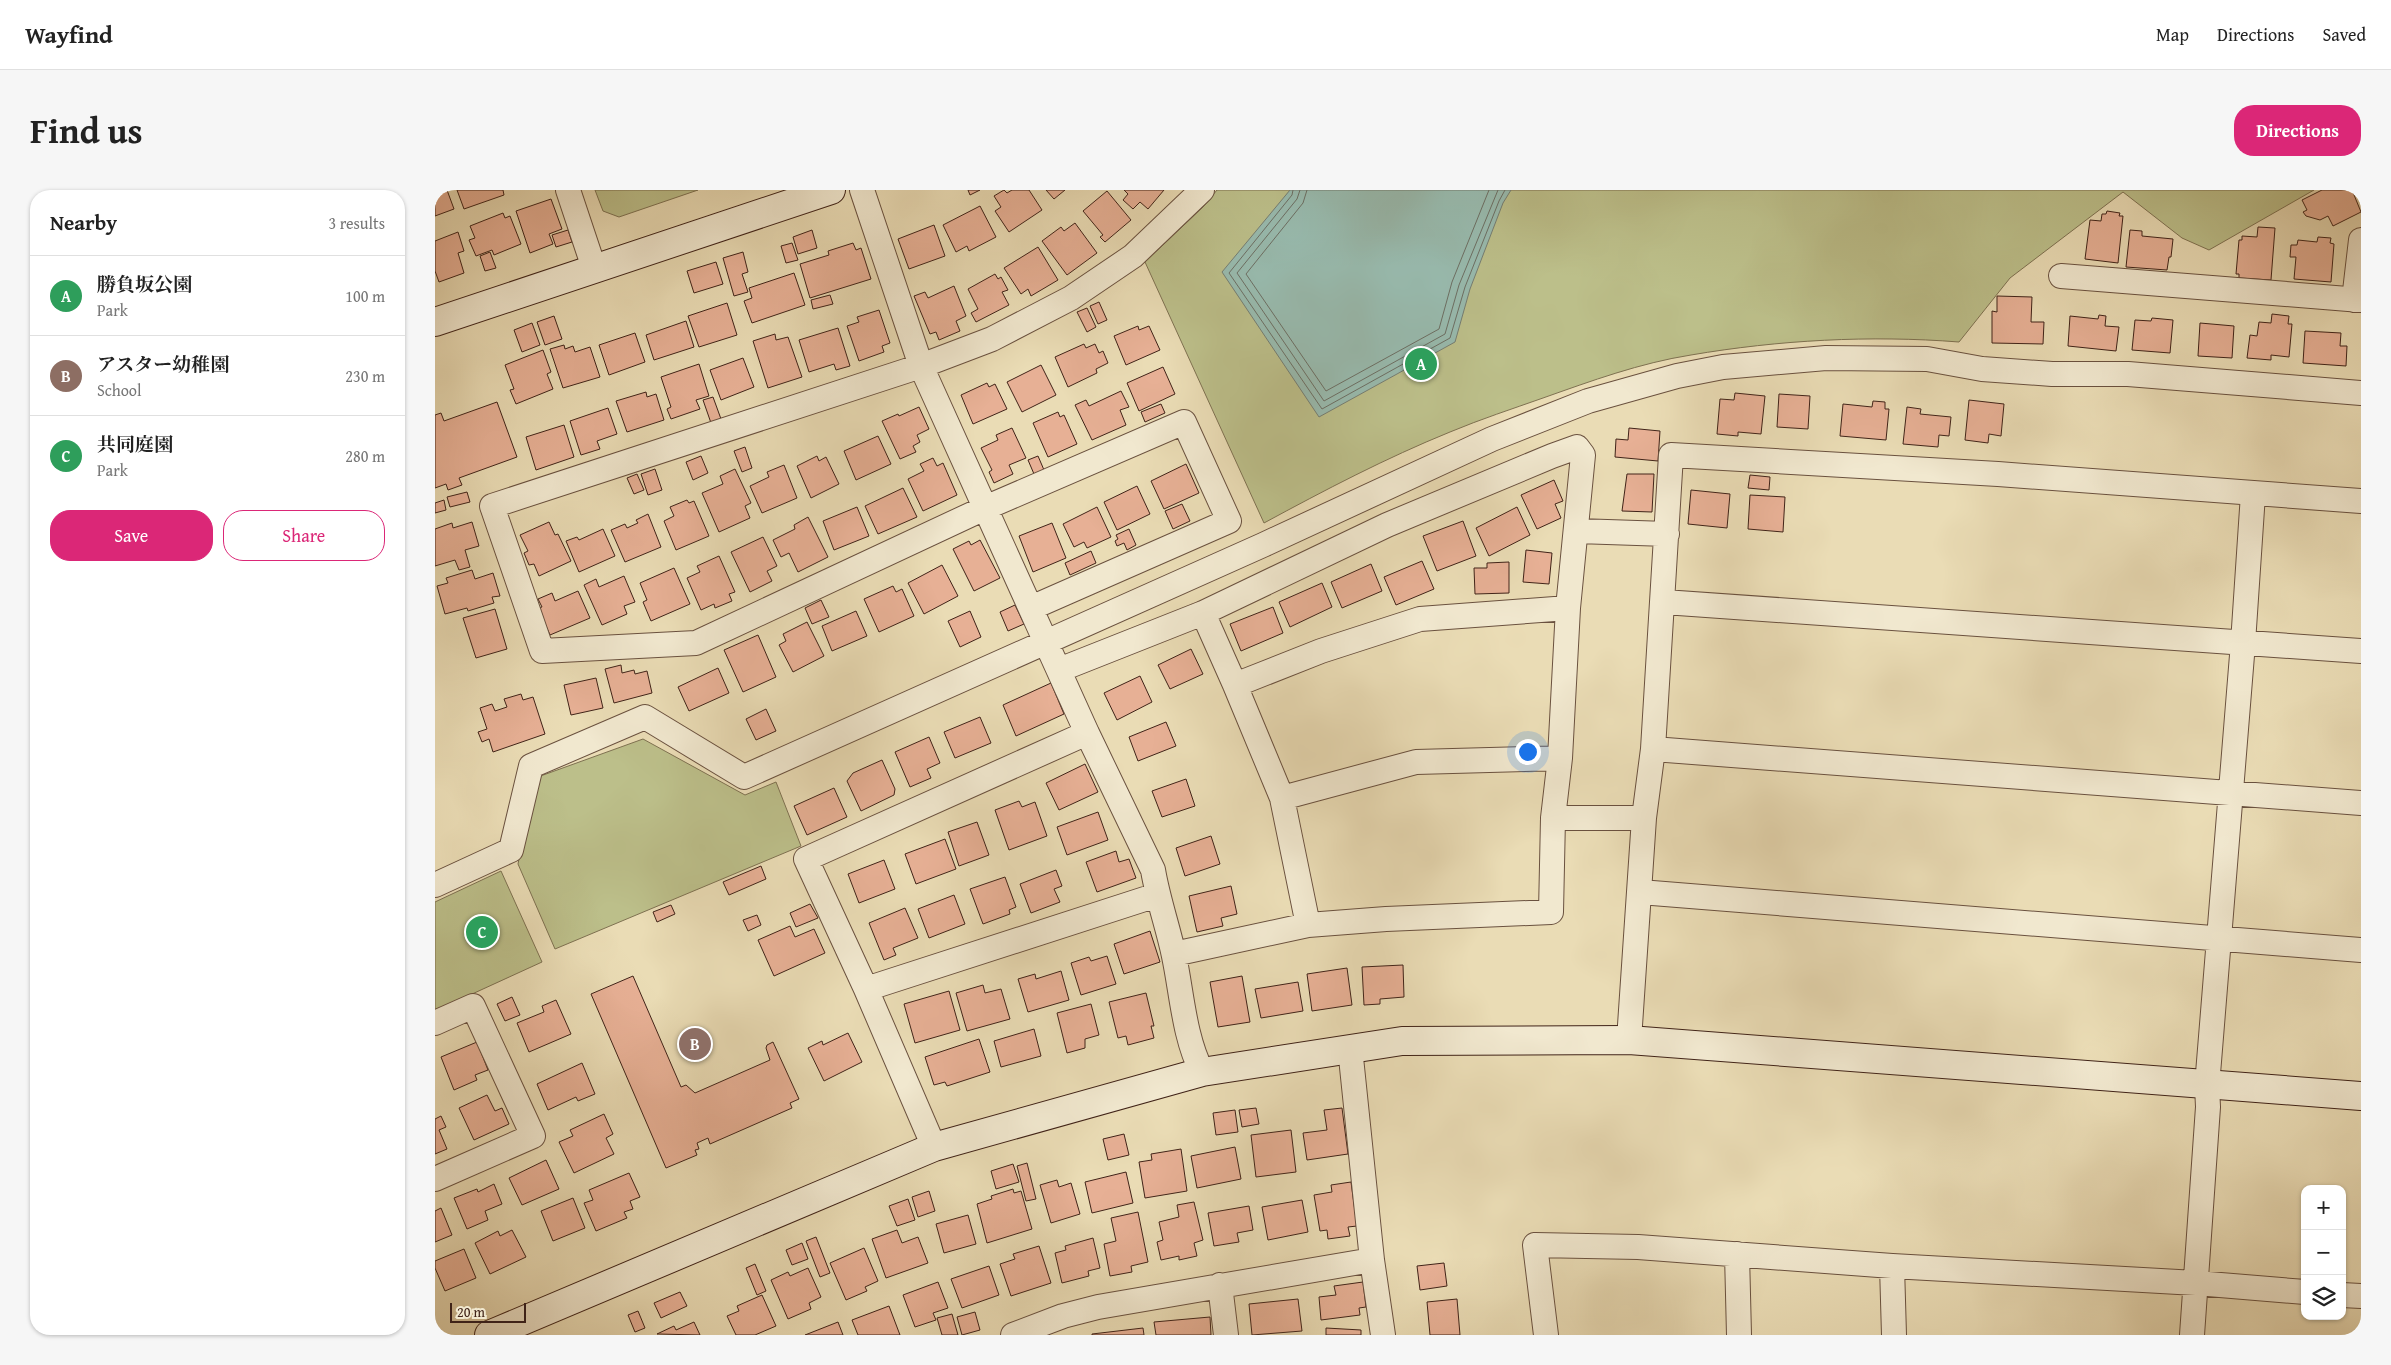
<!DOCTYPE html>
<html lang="en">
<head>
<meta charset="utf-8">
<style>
  :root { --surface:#fff; --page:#f6f6f6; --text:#222; --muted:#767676; --line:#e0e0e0; --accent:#db2777 }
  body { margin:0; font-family:"Gentium Book Plus","Noto Serif JP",serif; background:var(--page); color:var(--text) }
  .controls { position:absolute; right:15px; bottom:15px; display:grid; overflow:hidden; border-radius:10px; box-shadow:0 1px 4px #0004 }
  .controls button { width:45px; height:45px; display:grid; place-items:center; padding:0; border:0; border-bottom:1px solid var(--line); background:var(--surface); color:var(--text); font:25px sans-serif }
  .scale { position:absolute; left:15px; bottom:12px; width:76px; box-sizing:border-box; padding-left:5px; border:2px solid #402318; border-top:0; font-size:14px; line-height:18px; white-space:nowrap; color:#402318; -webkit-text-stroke:4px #f1e8cf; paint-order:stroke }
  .you { position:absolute; left:1092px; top:561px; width:18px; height:18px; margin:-12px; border:4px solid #fff; border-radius:50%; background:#1a73e8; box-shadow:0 0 0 8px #1a73e833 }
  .badge { display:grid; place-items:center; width:32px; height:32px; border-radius:50%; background:var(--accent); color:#fff; font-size:16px; font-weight:700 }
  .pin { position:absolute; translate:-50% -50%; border:2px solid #fff; box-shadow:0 1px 5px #0006 }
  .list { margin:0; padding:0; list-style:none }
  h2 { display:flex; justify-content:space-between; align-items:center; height:65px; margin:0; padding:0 20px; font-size:21px }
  h2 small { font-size:16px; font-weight:400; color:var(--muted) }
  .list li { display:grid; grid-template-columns:32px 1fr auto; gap:15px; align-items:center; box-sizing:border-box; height:80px; padding:0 20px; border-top:1px solid var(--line) }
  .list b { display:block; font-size:19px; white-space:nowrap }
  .list p { margin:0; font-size:16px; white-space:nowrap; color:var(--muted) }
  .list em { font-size:16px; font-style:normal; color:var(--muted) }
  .actions { display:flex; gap:10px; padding:15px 20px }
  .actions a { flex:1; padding:11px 0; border:1px solid var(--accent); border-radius:20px; text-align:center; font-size:18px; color:var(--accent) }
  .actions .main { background:var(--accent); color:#fff }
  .icon { flex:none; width:28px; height:28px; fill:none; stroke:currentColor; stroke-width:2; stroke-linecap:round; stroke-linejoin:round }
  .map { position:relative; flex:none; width:1926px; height:1145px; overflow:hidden; border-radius:20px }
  header { display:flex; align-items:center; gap:30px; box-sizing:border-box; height:70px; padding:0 25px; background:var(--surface); border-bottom:1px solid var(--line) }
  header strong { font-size:24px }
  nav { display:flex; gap:28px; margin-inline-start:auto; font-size:18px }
  .intro { display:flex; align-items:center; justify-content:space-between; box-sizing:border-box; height:120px; padding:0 30px }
  h1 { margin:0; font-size:35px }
  .button { padding:12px 22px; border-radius:20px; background:var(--accent); color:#fff; font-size:18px; font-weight:700 }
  main { display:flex; gap:30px; padding:0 30px }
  aside { flex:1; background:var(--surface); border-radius:20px; box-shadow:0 1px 4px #0004 }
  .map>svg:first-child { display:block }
</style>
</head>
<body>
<header>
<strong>Wayfind</strong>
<nav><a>Map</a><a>Directions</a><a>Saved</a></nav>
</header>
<div class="intro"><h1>Find us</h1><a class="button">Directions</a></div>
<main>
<aside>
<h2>Nearby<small>3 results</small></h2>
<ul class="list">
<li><span class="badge" style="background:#2e9e5b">A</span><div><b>勝負坂公園</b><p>Park</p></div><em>100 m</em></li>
<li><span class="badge" style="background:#8d6e63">B</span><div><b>アスター幼稚園</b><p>School</p></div><em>230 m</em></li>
<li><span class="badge" style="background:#2e9e5b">C</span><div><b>共同庭園</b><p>Park</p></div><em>280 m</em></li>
</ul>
<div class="actions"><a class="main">Save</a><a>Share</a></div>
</aside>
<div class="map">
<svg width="1926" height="1145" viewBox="0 0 1926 1145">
  <rect width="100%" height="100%" fill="#eadcb5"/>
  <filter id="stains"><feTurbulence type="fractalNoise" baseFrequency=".004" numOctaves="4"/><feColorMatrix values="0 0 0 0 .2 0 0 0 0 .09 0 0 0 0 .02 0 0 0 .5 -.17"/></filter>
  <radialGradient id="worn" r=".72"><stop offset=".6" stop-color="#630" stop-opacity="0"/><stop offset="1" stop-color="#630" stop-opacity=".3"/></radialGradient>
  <path fill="#bcbf8a" stroke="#7e7151" d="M160,0H263L184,27L168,21Z
    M782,0H1879L1774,60L1747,48L1688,2L1575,88L1524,152C1435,145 1344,150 1256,165C1205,173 1156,191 1108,208C1077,219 1046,229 1015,242C951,268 890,300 829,333L710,72L768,17Z
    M208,549L310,605L341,592L366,656L120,759L83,674L100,588Z
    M66,681L107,772L0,821V712Z"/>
  <path fill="#98bbaf" stroke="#757e73" d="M855,0H1076L1068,13L1035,99L1020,152L884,227L787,82Z"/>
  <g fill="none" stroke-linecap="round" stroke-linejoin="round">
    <path stroke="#6c6f64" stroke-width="1" d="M858,0L857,5L794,83L887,219L1015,148L1030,97L1064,11L1070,0
      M865,0L862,9L802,83L889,211L1010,144L1024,95L1063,0
      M872,0L868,13L811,84L891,201L1004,139L1017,92L1054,0"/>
  </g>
  <path fill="#e7b095" stroke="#402318" d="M0,0H12L19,19L0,26Z
    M22,0H68L69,5L29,19Z
    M533,0H545L535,5Z
    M569,0L572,3L577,0H594L607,20L574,42L560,21L566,17L559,6Z
    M611,0H630L619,9Z
    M689,0H729L713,19L705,12L698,19L688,10L693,4Z
    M1887,0H1917L1926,22L1898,36L1893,26L1885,30L1871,26L1868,22L1872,20L1867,10Z
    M672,1L696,30L670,52L665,47L668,45L648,21Z
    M116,9L127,39L114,44L118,54L95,63L81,21Z
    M545,16L561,47L534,61L532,56L521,62L508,35Z
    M1672,21L1685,23L1684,26H1688L1683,73L1650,69L1655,30L1666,31L1667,24H1671Z
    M68,23L70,28L75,26L86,54L59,65L57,60L41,66L34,50L40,48L35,36Z
    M640,33L662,63L632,85L607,51L626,37L629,41Z
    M499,35L510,66L474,79L463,49Z
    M1823,37L1840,38L1836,90L1804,88V84H1801L1804,50H1807V46L1822,47Z
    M133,40L137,52L121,57L117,45Z
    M377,40L382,58L363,64L358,47Z
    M1695,40L1707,41V46L1738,49L1736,67H1734L1732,80L1691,77Z
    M23,42L29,61L23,63L29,83L4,92L0,81V51Z
    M1883,47L1896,48L1895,53L1899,54L1896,92L1859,89L1861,67H1855L1856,55H1862L1863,50L1882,52Z
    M357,53L363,70L351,73L346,56Z
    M418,53L421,60L426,58L436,89L375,108L365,74L394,65L393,61Z
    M603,57L623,90L596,106L593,99L586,104L569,78Z
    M55,62L61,78L50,81L45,66Z
    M308,62L313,82L307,84L313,102L299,106L288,68Z
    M281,72L288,94L259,103L252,81Z
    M359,83L370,115L317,133L309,111L317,108L314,98Z
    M560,84L563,89L566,87L573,100L567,102L574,115L541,132L536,123L543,119L533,99Z
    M519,96L531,126L521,131L525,141L504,150L501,142L495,144L479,106L490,102L493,108Z
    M395,105L398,114L378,119L376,110Z
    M1562,106L1597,107L1596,132H1609L1608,154L1557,153V121L1562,122Z
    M664,112L672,130L663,134L655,116Z
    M292,113L302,145L264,157L253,126Z
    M652,118L661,137L652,142L642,122Z
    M444,120L455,153L447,156L449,162L424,171L412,136L424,132L422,127Z
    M1837,124L1854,126L1853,134H1857L1854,167L1836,165V170L1812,168L1815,145L1822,146L1824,132L1836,133Z
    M1664,125L1671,126L1670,136L1684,137L1681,161L1633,156L1635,126L1663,129Z
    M119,126L127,149L110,155L102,132Z
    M1717,128L1738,130L1735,163L1697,160L1700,130L1716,131Z
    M251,131L259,157L219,170L211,145Z
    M97,133L105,155L87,162L79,140Z
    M1765,133L1799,136L1797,168L1763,166Z
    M703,136L704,140L714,136L725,160L691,175L679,146Z
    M403,138L415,176L401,180L399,174L374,182L364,150Z
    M1870,141L1906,143L1905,156H1912L1911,176L1868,173Z
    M200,143L210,172L174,185L164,155Z
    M340,144L341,150L353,147L367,187L333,198L318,151Z
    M649,154L651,158L660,154L664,163L668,161L673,173L661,179L662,183L633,197L620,167Z
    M129,155L130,159L138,156L140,162L155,157L165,187L128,198L115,159Z
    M108,160L116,182L112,184L118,199L81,214L75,200L79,199L70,175Z
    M308,168L319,197L286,210L275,180Z
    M264,174L274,206L261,210L265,219L236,229L232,219L236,217L226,187Z
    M606,175L621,205L587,222L572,192Z
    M728,177L740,204L704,221L692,193Z
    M552,193L554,197L560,194L572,219L538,234L526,205Z
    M686,201L694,217L685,220L691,235L657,250L640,215L651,210L654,216Z
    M211,202L212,207L221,204L229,230L192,242L181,211Z
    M1300,203L1330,206L1326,244L1303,242V246L1282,244L1285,209L1299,210Z
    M1344,204L1375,206L1373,239L1342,237Z
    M278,207L286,229L276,233L268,210Z
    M1534,210L1569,214L1566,246L1554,244L1553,253L1530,250Z
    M1438,211L1450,212V219H1454L1451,250L1405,246L1408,214L1437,217Z
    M62,212L82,267L24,288L27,295L13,300L11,294L0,298V225L6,223L9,231Z
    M726,214L730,223L710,232L706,222Z
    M484,217L494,239L482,245L485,252L478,256L481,262L465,269L447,231L463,224L464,226Z
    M1472,217L1486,219L1485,224L1516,227L1514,246L1504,245L1503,257L1468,254Z
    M173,218L182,244L162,251L165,259L146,265L135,231Z
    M623,222L625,227L629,225L642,254L613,267L598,233Z
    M129,235L139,267L101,280L91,247Z
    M577,238L591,268L574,275L578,284L559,293L554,282L557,280L546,258L563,250L561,245Z
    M1194,238L1225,241L1223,271L1180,267L1181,249L1193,250Z
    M443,246L456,274L421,290L409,261Z
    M310,257L317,278L307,282L299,261Z
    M266,266L273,283L258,290L251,272Z
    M382,266L384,271L391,267L404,294L376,308L362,276Z
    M603,266L609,280L599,284L593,270Z
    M498,268L502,276L508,273L522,305L488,321L473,289L489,281L485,274Z
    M751,274L764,303L729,319L716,291Z
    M349,275L362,308L327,323L315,296L334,287L332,282Z
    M220,279L227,300L213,305L206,284Z
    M300,279L316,313L310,316L315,328L284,342L267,303L288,294L285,286Z
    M202,284L209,300L199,304L192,288Z
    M1192,284H1219L1217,322L1187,321Z
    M1315,285L1335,287L1334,300L1313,298Z
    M1119,290L1128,311L1120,314L1126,328L1102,339L1086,305Z
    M702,296L715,324L682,340L669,312Z
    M468,298L482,327L443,344L430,316Z
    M1256,300L1295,304L1292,338L1253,334Z
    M32,302L35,312L15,317L12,307Z
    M1315,305L1350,307L1348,342L1313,339Z
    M9,310L11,320L0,323V313Z
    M252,310L254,313L259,311L274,346L241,360L229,331L239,326L235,317Z
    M747,314L755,331L738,339L730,321Z
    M422,317L434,346L399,360L388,331Z
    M662,317L676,347L652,358L649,352L639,357L628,334Z
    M1082,317L1095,345L1054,366L1041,338Z
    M213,324L226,357L190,372L176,340L190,334L192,338L203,333L201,330Z
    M373,327L393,367L363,382L354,363L346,367L338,350L360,339L359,335Z
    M1028,331L1041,366L1002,381L988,346Z
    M37,332L44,356L30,360L35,377L24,380L20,370L0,376V339L17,333L18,338Z
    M114,332L120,345L123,344L136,371L104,386L99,374L94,375L89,363L93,361L85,345Z
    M617,333L631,368L598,382L584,346Z
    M168,339L180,366L144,382L131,351L142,347L144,350Z
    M694,339L701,355L692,360L689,353L682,356L680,351L683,349L681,345Z
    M328,347L342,376L332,381L337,391L315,402L296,362Z
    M545,350L565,388L539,401L518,359L534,351L536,355Z
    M1091,360L1117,363L1114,394L1088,392Z
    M656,361L661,373L635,385L630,373Z
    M284,366L300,402L294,404L297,411L280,418L279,414L266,420L252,388L265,382L262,376Z
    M987,371L999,399L961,415L949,387Z
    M1074,372V403L1040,404L1039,378H1052V373Z
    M936,374L947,401L907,418L896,392Z
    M507,375L523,406L489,424L473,393Z
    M239,378L255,414L216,431L208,412L212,410L205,393Z
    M37,380L40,389L58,383L65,406L57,407L59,413L33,421L32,418L10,424L2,396L13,393L11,388Z
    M189,386L200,412L189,416L192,424L167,435L149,395L161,389L164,397Z
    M887,393L897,417L855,437L844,412Z
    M458,396L461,402L467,399L479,426L444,442L429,409Z
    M143,401L155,428L115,445L103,418L107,417L103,409L117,403L120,411Z
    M386,410L394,427L377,434L370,418Z
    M580,415L589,434L573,441L565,422Z
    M838,417L848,443L806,461L795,434Z
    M60,419L72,459L41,468L28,428Z
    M421,421L432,446L397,461L387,436Z
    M535,421L546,447L525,457L513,431Z
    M372,432L389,466L358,482L344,455L351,451L348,444Z
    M323,445L341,487L308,502L289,460Z
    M756,459L768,484L735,499L723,475Z
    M186,475L187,483L199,480L200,484L212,481L217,503L179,513L170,479Z
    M283,478L294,503L254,521L243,497Z
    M705,486L717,512L682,530L669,503Z
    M161,488L168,518L136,525L129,495Z
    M616,493L629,524L581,546L568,515Z
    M86,504L88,510L98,507L110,544L58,562L54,549L47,552L43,542L52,539L45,518L57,514L60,521L72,517L69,509Z
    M331,519L341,541L321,550L311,529Z
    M545,527L556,553L520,568L509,542Z
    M731,532L741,556L703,571L694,547Z
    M494,547L505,573L492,579L496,588L475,597L460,562Z
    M447,570L460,599L459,605L426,621L412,591L418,583Z
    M650,574L663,602L624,620L611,593Z
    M751,589L760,616L727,627L717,601Z
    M399,598L412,627L372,645L359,616Z
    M584,611L587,617L600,612L612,646L574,660L560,620Z
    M663,622L673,650L632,665L622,637Z
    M542,632L554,665L524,676L513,642Z
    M776,646L785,674L750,686L741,658Z
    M510,649L521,679L481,694L470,664Z
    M681,661L684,672L694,669L701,688L662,702L651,672Z
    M449,670L460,699L424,713L413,684Z
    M326,676L331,689L294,705L288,692Z
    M621,680L627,696L619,699L625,712L596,723L585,694Z
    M570,687L581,717L574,720L575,724L548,734L535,699Z
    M796,696L802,724L786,728L788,736L762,742L754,706Z
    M519,705L530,734L494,748L483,719Z
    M375,714L383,728L361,737L355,723Z
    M236,715L240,724L222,732L218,722Z
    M470,718L483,748L458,758L461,765L449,770L434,733Z
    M322,725L326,735L313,741L308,730Z
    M355,736L360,747L379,739L390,763L339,786L323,750Z
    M715,741L725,772L689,784L679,754Z
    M672,766L681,794L646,805L636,773L654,767L656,771Z
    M968,775L969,807L945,809V814L929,815L927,777Z
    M912,778L917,815L877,821L872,784Z
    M626,781L634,810L593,822L583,789L600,784L601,789Z
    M198,786L246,897L251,895L260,903L335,870L331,858L332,855L338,852L364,909L355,913L357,918L275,954L273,948L262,953L264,959L260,960L262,965L231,978L156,804Z
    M807,786L815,832L783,837L775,792Z
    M863,792L868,821L826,828L820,799Z
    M548,795L550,803L566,799L575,829L532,841L521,803Z
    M514,801L525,840L480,853L469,814Z
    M711,803L719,836H716L719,848L693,855L691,846L683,848L674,812Z
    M77,807L85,825L70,831L62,814Z
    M121,810L136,844L94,862L82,833L109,822L107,816Z
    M656,814L664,845L650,849V858L632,863L622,823Z
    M599,839L606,866L566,877L559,851Z
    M413,843L427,872L389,891L373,858L387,851L388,855Z
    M544,849L555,882L512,896L510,892L499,895L490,867Z
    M42,852L53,880L40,885L42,890L19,900L6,867Z
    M147,873L160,904L143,911L141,907L113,920L102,894Z
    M52,905L60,921L67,918L74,934L39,950L24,918Z
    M821,918L824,934L807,937L804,920Z
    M907,918L913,964L872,970L868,943L892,940L889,920Z
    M800,920L803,942L781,945L778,923Z
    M169,924L178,944L171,948L179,964L139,983L124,952L138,946L135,940Z
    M6,926L11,937L4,940L12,959L0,964V929Z
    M856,940L861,982L821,987L816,945Z
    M689,944L694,965L673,970L668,949Z
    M800,957L806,989L762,998L756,966Z
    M746,959L752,1001L710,1008L704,972L717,970L716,964Z
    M111,970L124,999L87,1015L74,988Z
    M592,973L601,1009L591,1011L582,976Z
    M578,974L584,992L561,999L556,981Z
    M691,982L698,1013L657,1023L650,992Z
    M194,983L205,1007L195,1011L198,1019L189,1022L192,1028L161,1041L149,1013L158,1010L154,1000Z
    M622,990L624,997L636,993L645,1024L616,1033L605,995Z
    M916,992L922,1036L913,1037L915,1046L893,1049L892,1040L885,1041L879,1005L897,1002L896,995Z
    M59,994L67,1014L50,1021L53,1030L32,1039L19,1008L42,999L43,1002Z
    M578,999L579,1003L586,1001L597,1039L552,1053L542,1014L557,1009L556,1006Z
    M494,1001L500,1021L483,1027L477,1007Z
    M138,1008L150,1038L118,1051L106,1021Z
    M473,1009L480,1030L462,1036L454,1016Z
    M867,1010L873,1042L833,1050L827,1017Z
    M759,1012L768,1050L759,1053L762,1066L744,1070V1066L726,1070L722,1052L728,1050L724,1032L744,1027L742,1015Z
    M814,1016L818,1040L802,1043L804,1052L779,1056L773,1023Z
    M6,1018L17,1045L0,1052V1021Z
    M703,1022L713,1072L696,1076L697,1082L675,1086L669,1054L681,1051L676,1028Z
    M533,1025L541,1054L509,1063L501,1034Z
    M77,1040L91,1067L55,1084L40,1053L63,1041L65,1046Z
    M462,1040L467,1053L483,1047L493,1073L451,1088L437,1049Z
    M381,1047L395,1083L385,1087L371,1051Z
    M658,1048L665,1078L653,1081L654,1086L627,1093L620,1063L631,1060L630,1056Z
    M367,1053L373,1069L357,1075L351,1060Z
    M604,1056L616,1093L576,1106L565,1074L580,1069L578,1064Z
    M429,1058L443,1091L430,1097L432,1101L411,1110L395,1073Z
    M29,1059L41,1088L10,1101L0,1078V1071Z
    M1009,1073L1012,1096L985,1100L982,1076Z
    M320,1074L331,1101L322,1105L311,1078Z
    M554,1076L564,1105L527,1118L516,1089Z
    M373,1078L386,1107L374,1113L376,1119L353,1129L336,1090L353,1082L355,1086Z
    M503,1092L513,1118L498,1123L501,1130L480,1137L468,1105Z
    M928,1092L931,1117L924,1118L925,1125L886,1130L884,1107L901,1105L899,1096Z
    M245,1102L252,1116L226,1128L219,1113Z
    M327,1105L341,1136L320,1145H301L292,1126L304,1121L302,1116Z
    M863,1109L867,1141L817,1145L814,1114Z
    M1022,1109L1025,1145H995L992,1112Z
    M454,1116L465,1145H423L417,1130Z
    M203,1121L210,1138L200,1142L193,1125Z
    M540,1122L545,1140L527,1145L522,1127Z
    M517,1124L523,1145H507L502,1128Z
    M775,1127L776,1145H721L719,1132Z
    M259,1132L265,1145L222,1144L239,1136L241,1140Z
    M403,1132L408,1145H370Z
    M708,1138L709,1145H657V1144Z
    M891,1138L926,1140V1145H891Z"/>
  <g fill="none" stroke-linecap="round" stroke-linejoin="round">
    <g stroke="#6a513f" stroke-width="26">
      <path id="street" d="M133,0L159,78
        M427,0L486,176L652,543L718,680C723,710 733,737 739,766C747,804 749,847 767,882
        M1626,86L1926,110
        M1919,110L1926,50
        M1142,341L1232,344
        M1229,412L1926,461
        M596,418L794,331L749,232L550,318L261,453L107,461L57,316L486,176L557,149L636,108L698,66L767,0
        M768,423L800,495L847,608L873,735
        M624,480L768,423L952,335L1117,266L1142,257L1148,265L1133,418L1125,568L1118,628L1116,722L951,729L873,735L739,764
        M800,495L886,461L985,429L1133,418
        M1218,559L1926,613
        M847,608L981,572L1125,568
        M1118,628H1209
        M0,695L76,660L96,576L210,527L309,587L828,355L1057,249L1153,211L1242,186L1288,177L1391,168L1492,169L1547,179L1617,184H1693L1926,203
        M1205,702L1926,760
        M431,799L722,705
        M0,833L38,816L98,946L0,989
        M1194,850L1209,628L1218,559L1236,265L1563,284L1926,311
        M915,858L937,1070L948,1145
        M499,957L431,799L371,669L652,543
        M1302,1064L1304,1145
        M1457,1076L1459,1145
        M785,1095L791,1145
        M1907,1105L1926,1106
        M578,1145L628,1126L663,1117L937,1070
        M1111,1145L1100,1055L1203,1057L1457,1076L1761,1093L1870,1102
        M1757,1145L1773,917L1772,896L1808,453L1818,304"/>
    </g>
    <g stroke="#402318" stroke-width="30">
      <path id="secondary" d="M0,132L396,0
        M54,1145L499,957L767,882L967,851L1194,850L1926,906"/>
    </g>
    <use href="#street" stroke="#f1e8cf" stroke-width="24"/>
    <use href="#secondary" stroke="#f1e8cf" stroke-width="28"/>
  </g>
  <rect width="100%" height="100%" filter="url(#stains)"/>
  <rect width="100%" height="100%" fill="url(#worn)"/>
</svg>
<div class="controls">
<button>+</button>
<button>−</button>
<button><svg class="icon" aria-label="layers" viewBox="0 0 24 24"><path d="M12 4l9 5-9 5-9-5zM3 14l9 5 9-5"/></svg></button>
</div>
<div class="scale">20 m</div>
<div class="you"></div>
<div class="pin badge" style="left:986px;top:174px;background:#2e9e5b">A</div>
<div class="pin badge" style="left:260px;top:854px;background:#8d6e63">B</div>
<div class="pin badge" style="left:47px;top:742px;background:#2e9e5b">C</div>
</div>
</main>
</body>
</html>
